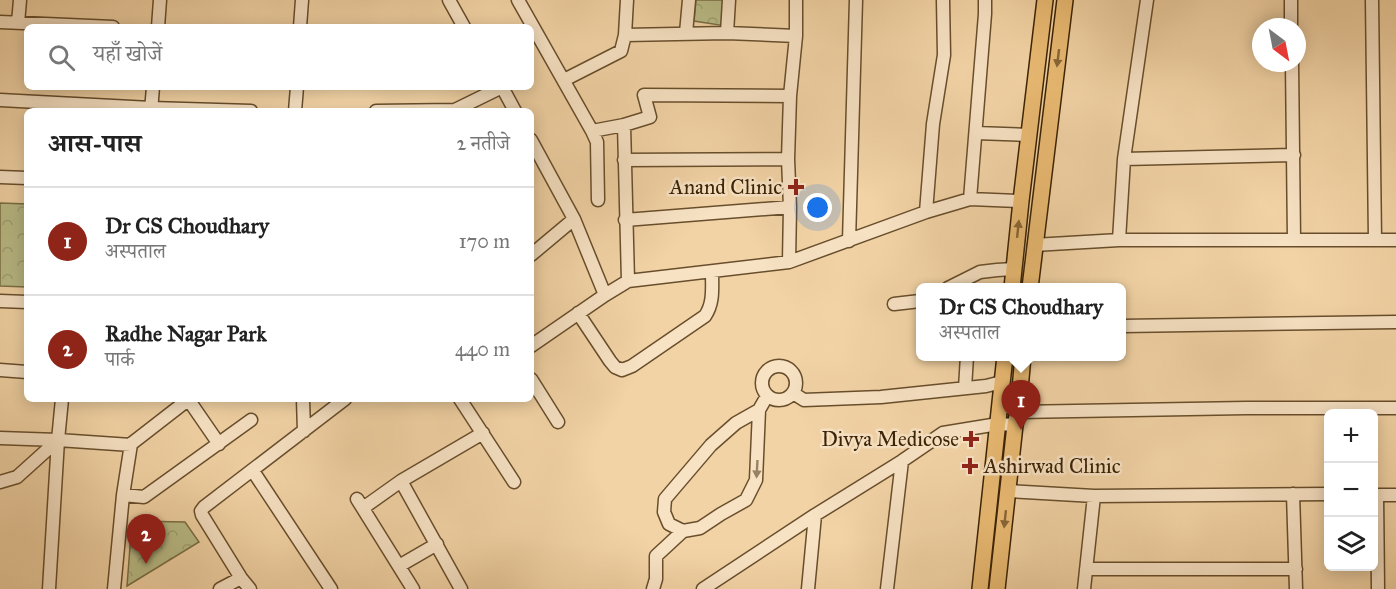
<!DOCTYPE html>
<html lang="hi">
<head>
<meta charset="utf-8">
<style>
  :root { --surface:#fff; --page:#f2f2f2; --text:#222; --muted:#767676; --line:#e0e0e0; --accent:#8f2418 }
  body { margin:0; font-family:"IM FELL Great Primer","Noto Serif Devanagari",serif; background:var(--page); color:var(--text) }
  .controls { position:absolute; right:18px; bottom:18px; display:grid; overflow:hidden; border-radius:9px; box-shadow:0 3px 15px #0003 }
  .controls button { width:54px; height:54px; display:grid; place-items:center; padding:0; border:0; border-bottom:2px solid var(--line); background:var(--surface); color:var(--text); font:30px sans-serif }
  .compass { position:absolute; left:1252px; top:18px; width:54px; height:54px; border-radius:50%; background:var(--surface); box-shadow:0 3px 15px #0003; rotate:148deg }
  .you { position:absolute; left:818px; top:208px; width:21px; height:21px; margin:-15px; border:4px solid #fff; border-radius:50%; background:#1a73e8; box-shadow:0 0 0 9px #1a73e833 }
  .badge { display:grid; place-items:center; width:39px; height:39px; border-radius:50%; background:var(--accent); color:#fff; font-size:20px; font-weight:700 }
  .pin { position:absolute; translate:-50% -50px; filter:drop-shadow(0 2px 3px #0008) }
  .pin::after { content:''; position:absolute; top:32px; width:21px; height:18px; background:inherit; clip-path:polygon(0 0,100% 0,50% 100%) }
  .popup { position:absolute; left:916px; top:283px; width:210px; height:78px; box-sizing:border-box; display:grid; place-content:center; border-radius:9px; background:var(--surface); filter:drop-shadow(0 2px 4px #0005); font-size:20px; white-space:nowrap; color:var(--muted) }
  .popup b { font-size:22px; color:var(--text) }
  .popup::after { content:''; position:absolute; left:50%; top:100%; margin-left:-12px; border:12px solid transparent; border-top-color:var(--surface) }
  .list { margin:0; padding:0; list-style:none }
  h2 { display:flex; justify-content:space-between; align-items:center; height:78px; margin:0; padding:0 24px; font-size:26px }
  h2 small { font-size:20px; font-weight:400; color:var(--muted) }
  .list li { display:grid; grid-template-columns:39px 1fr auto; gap:18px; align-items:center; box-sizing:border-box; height:108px; padding:0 24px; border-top:2px solid var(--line) }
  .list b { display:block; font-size:22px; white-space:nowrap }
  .list p { margin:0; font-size:20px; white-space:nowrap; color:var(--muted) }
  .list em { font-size:20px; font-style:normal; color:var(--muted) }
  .icon { flex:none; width:33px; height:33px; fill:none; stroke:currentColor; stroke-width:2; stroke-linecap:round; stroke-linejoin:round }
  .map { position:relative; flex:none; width:1396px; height:589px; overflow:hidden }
  .search { position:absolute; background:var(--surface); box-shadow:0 3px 15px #0003; left:24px; top:24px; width:510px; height:66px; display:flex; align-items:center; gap:15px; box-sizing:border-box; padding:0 21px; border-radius:9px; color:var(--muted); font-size:22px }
  .panel { position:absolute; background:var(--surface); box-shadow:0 3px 15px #0003; left:24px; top:108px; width:510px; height:294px; border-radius:9px }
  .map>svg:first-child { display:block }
</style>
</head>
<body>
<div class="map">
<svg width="1396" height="589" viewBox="0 0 1396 589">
  <defs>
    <pattern id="park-crowns" width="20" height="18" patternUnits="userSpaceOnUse" patternTransform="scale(1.5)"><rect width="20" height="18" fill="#b9bc87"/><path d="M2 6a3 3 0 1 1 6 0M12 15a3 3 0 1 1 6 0" fill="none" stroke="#a0a173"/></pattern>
  </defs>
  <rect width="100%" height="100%" fill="#f2d3a5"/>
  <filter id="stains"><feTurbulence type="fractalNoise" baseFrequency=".00333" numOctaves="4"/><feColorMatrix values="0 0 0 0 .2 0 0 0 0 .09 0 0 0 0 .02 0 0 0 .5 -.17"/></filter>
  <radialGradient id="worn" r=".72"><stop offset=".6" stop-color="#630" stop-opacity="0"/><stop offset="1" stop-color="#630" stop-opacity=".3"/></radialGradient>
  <path fill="url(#park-crowns)" stroke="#7a6f46" stroke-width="1.5" d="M696,0H728L726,26L694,21Z
    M0,203L27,204V287L0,286Z
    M132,521L185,522L199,542L127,586Z"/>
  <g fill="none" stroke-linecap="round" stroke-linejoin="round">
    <g stroke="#684e2c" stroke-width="15">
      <path id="minor" d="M449,0L464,27
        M518,0L592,131L597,142L598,200
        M1291,0V27
        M1372,0L1375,240
        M0,22L113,27
        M18,23L20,0
        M158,27L160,0
        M300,27L302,0
        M686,33L689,0
        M727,33L729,0
        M625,35L727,33L796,36
        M1292,63L1294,240
        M564,80L621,51L625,35L627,0
        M502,87L515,111
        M0,100L151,108L251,111
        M151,111L153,87
        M295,111L297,87
        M376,111L455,110L502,87
        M592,131L624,125
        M976,133L1029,135
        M531,140L574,219L605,295
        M1124,159L1294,155
        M624,160L788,159
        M0,177L27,178
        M970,199L985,14V0
        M926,212L933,124L944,55L943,0
        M625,220L790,207
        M1119,240L1124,159L1147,0
        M849,241L856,0
        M1034,245L1119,240H1396
        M531,255L574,219
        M789,262L790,207L788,159L790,96L796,36V0
        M628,281L624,125L650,117L644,95L790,96
        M948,288L980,272L997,270L1014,269
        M0,301L27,302
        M894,304L920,301
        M578,313L610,361L615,367L622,370L632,366L705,316C714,303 712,288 712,272
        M1122,326L1396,322
        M531,346L605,295L628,281L789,262L926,212L970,199L1021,201
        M762 383a17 17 0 1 1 34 0a17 17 0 1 1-34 0Z
        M0,370L27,372
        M531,379L558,422
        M965,388L967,356
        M793,393L804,400L881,397L986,386L1002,382
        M188,399L219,444
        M303,399L304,431
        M460,399L514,482
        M1000,403L1018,412L1246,408H1396
        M759,410L736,423L711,445L665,499L664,512L669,524L683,531L700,528L721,514L746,500L756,480L759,410L767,396
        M0,438L58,440L131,445
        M253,471L331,589
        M0,482L17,477L58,440
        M1008,491L1094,496L1328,494
        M1293,494L1296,589
        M123,495L144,497L251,420
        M1374,495H1396
        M1377,495L1378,589
        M357,499L413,589
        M363,508L401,481
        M399,566L437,544
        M1086,569H1296
        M49,589L58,440L62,399
        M114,589L123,495L131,444L189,399
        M220,589L241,578
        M250,589L241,578L202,515L201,511L204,507L345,399
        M461,589L401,481L483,433
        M653,589L656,579V556L683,531
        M703,589L815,515L902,461L943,433L998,424L1015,425
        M808,589L815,515
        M887,589L902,461
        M1084,589L1094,496"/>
    </g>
    <g stroke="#3a2204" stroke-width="18">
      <path id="major" d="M1012,288L1021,201L1045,0
        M1030,288L1065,0
        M980,589L1005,356
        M997,589L1015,425L1018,412L1023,356"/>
    </g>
    <use href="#minor" stroke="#f7e2c4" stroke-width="12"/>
    <use href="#major" stroke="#e9ba72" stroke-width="15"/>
  </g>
  <defs><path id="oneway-solid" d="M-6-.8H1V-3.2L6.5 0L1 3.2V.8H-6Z" transform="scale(1.5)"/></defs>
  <g fill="#896635">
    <use href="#oneway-solid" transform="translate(1058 58) rotate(97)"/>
    <use href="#oneway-solid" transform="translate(1018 229) rotate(-84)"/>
    <use href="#oneway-solid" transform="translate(1005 519) rotate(96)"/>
  </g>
  <use fill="#988264" href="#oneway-solid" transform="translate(757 469) rotate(93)"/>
  <g fill="#8f2418" stroke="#f7e2c4" stroke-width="2">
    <path d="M793 178h6v6h6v6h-6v6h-6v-6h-6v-6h6z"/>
    <path d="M968 430h6v6h6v6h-6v6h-6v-6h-6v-6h6z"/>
    <path d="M967 457h6v6h6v6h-6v6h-6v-6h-6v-6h6z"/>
  </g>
  <g text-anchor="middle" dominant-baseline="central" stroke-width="5" stroke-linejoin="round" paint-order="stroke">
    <g font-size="21" fill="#3a2204" stroke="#f7e2c4" text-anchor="end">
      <text x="782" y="187">Anand Clinic</text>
      <text x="959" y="439">Divya Medicose</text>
      <text x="984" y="466" text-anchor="start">Ashirwad Clinic</text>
    </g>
  </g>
  <rect width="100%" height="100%" filter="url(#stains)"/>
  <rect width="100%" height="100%" fill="url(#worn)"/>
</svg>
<div class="controls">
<button>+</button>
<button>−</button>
<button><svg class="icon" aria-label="layers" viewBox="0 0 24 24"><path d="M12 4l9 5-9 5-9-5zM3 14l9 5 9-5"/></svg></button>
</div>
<svg class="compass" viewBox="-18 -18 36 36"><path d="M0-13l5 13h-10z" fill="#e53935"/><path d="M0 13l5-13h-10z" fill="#767676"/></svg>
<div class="you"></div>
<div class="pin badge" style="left:1021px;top:430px">1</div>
<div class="popup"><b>Dr CS Choudhary</b>अस्पताल</div>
<div class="pin badge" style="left:146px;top:564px">2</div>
<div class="search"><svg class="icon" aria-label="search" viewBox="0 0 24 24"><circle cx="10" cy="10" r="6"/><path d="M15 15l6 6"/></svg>यहाँ खोजें</div>
<section class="panel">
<h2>आस-पास<small>2 नतीजे</small></h2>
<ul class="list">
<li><span class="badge">1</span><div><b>Dr CS Choudhary</b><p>अस्पताल</p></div><em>170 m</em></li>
<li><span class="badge">2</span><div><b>Radhe Nagar Park</b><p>पार्क</p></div><em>440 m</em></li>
</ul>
</section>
</div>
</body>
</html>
